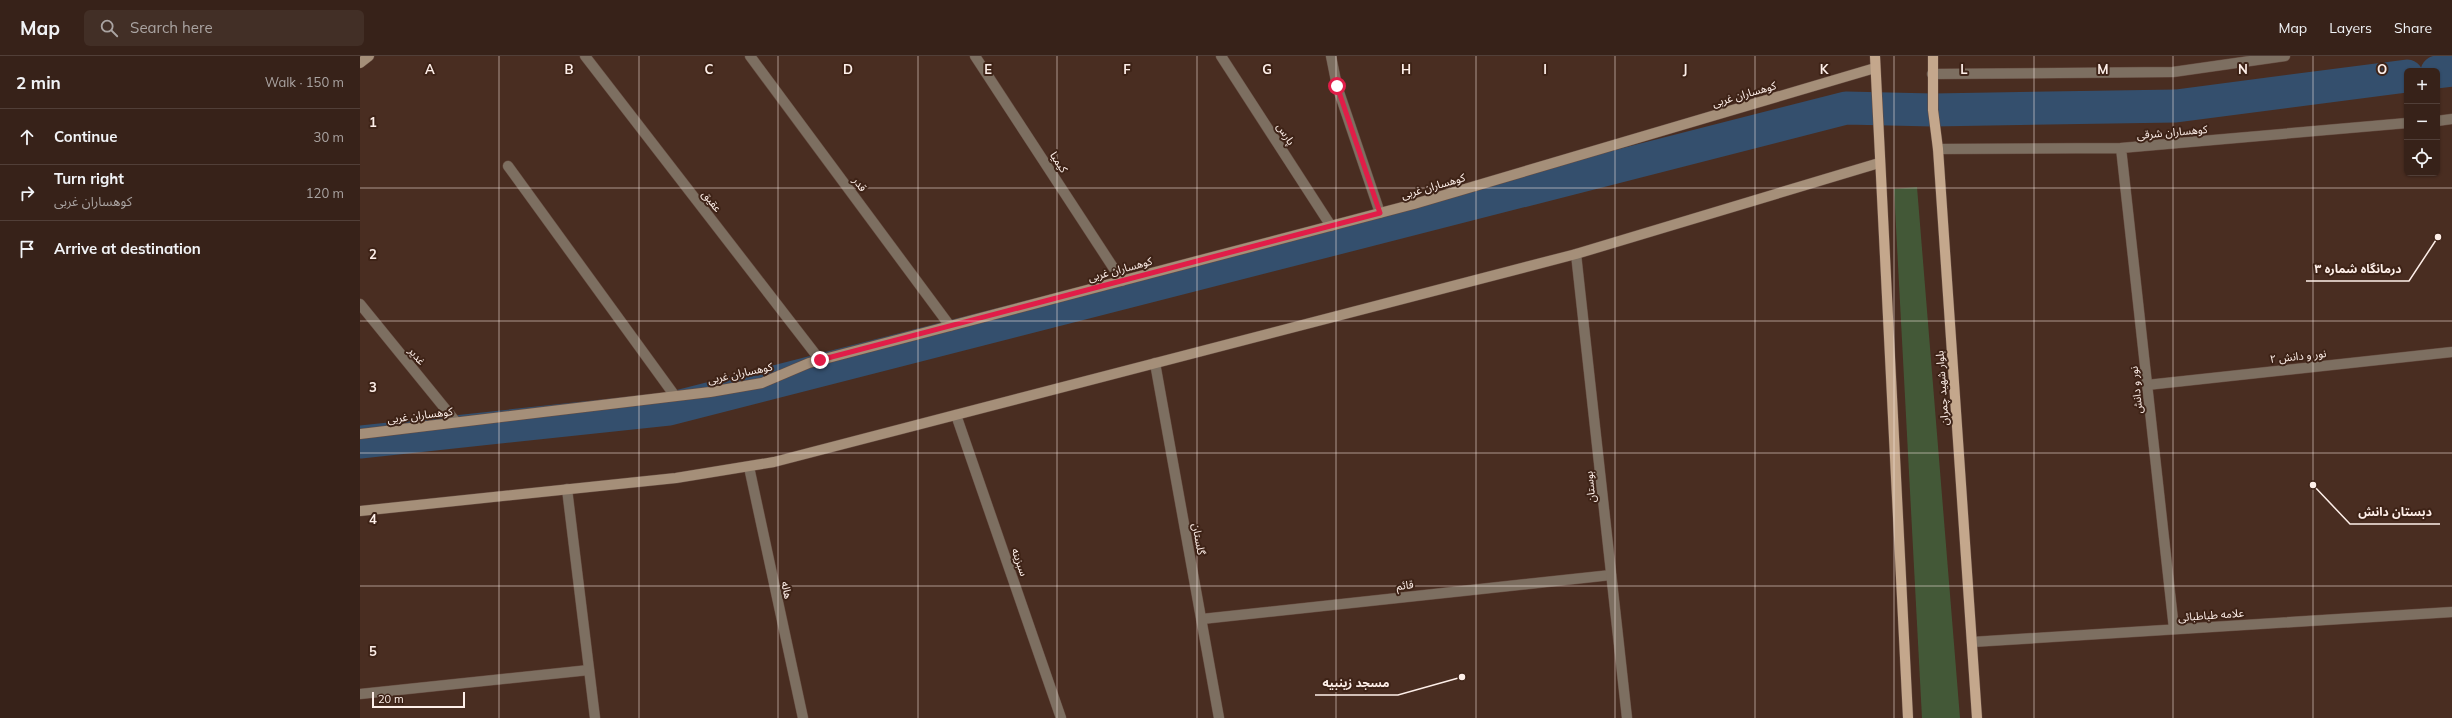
<!DOCTYPE html>
<html lang="en">
<head>
<meta charset="utf-8">
<style>
  :root { --surface:#372219; --page:#422f26; --text:#f1f3f6; --muted:#aaa4a2; --line:#513f38 }
  body { margin:0; font-family:Mulish,"Noto Sans Arabic",sans-serif; background:var(--page); color:var(--text) }
  .controls { position:absolute; right:12px; top:12px; display:grid; overflow:hidden; border-radius:6px; box-shadow:0 1px 3px #0004 }
  .controls button { width:36px; height:36px; display:grid; place-items:center; padding:0; border:0; border-bottom:1px solid var(--line); background:var(--surface); color:var(--text); font:20px sans-serif }
  .scale { position:absolute; left:12px; bottom:10px; width:93px; box-sizing:border-box; padding-left:4px; border:2px solid #feefe9; border-top:0; font-size:11px; line-height:14px; white-space:nowrap; color:#feefe9; -webkit-text-stroke:3px #3e2317; paint-order:stroke }
  .stop { position:absolute; width:12px; height:12px; margin:-9px; border:3px solid #e11d48; border-radius:50%; background:#fff }
  .stop.end { background:#e11d48; border-color:#fff; box-shadow:0 1px 4px #0008 }
  .list { margin:0; padding:0; list-style:none }
  h2 { display:flex; justify-content:space-between; align-items:center; height:52px; margin:0; padding:0 16px; font-size:17px }
  h2 small { font-size:13px; font-weight:400; color:var(--muted) }
  .list li { display:grid; grid-template-columns:26px 1fr auto; gap:12px; align-items:center; box-sizing:border-box; height:56px; padding:0 16px; border-top:1px solid var(--line) }
  .list b { display:block; font-size:15px; white-space:nowrap }
  .list p { margin:0; font-size:13px; white-space:nowrap; color:var(--muted) }
  .list em { font-size:13px; font-style:normal; color:var(--muted) }
  .icon { flex:none; width:22px; height:22px; fill:none; stroke:currentColor; stroke-width:2; stroke-linecap:round; stroke-linejoin:round }
  .map { position:relative; flex:none; width:2092px; height:662px; overflow:hidden }
  header { display:flex; align-items:center; gap:24px; box-sizing:border-box; height:56px; padding:0 20px; background:var(--surface); border-bottom:1px solid var(--line) }
  header strong { font-size:19px }
  nav { display:flex; gap:22px; margin-inline-start:auto; font-size:14px }
  .search { width:280px; height:36px; background:var(--page); display:flex; align-items:center; gap:10px; box-sizing:border-box; padding:0 14px; border-radius:6px; color:var(--muted); font-size:15px }
  main { display:flex }
  aside { flex:1; background:var(--surface) }
  .map>svg:first-child { display:block }
</style>
</head>
<body>
<header>
<strong>Map</strong>
<div class="search"><svg class="icon" aria-label="search" viewBox="0 0 24 24"><circle cx="10" cy="10" r="6"/><path d="M15 15l6 6"/></svg>Search here</div>
<nav><a>Map</a><a>Layers</a><a>Share</a></nav>
</header>
<main>
<aside>
<h2>2 min<small>Walk · 150 m</small></h2>
<ul class="list">
<li><svg class="icon" aria-label="ahead" viewBox="0 0 24 24"><path d="M12 20V5M6 11l6-6 6 6"/></svg><div><b>Continue</b></div><em>30 m</em></li>
<li><svg class="icon" aria-label="right" viewBox="0 0 24 24"><path d="M7 20v-9h11M14 6l5 5-5 5"/></svg><div><b>Turn right</b><p>کوهساران غربی</p></div><em>120 m</em></li>
<li><svg class="icon" aria-label="arrive" viewBox="0 0 24 24"><path d="M6 21V4h12l-3 4 3 4H6"/></svg><div><b>Arrive at destination</b></div></li>
</ul>
</aside>
<div class="map">
<svg width="2092" height="662" viewBox="0 0 2092 662">
  <rect width="100%" height="100%" fill="#492d21"/>
  <path fill="#435837" d="M1557,131L1600,662H1562L1534,133Z"/>
  <g fill="none" stroke-linecap="round" stroke-linejoin="round">
    <path stroke="#344f6d" stroke-width="33" d="M2077,16L2092,14
      M0,386L309,353L1486,52L1573,54L1816,50L2047,20"/>
    <g stroke="#664c41" stroke-width="11">
      <path id="lane" d="M0,248L96,366
        M389,411L443,662
        M842,563L1251,519
        M0,638L229,614"/>
    </g>
    <g stroke="#664c41" stroke-width="11">
      <path id="street" d="M225,0L460,304
        M390,0L590,270
        M615,0L762,225
        M861,0L971,170
        M971,0L977,30L1020,157
        M1572,18L1813,16L1925,0
        M2077,65L2092,63
        M1761,92L1814,573
        M1578,93L1761,92L2047,67
        M148,110L315,340
        M1216,198L1267,662
        M795,307L859,662
        M1787,329L2092,296
        M596,359L701,662
        M207,433L235,662
        M1612,586L2092,556"/>
    </g>
    <g stroke="#664c41" stroke-width="11">
      <path id="secondary" d="M0,7L9,0
        M0,378L350,336L402,327L449,307L1054,148L1515,12
        M0,455L316,422L414,406L1216,198L1519,107"/>
    </g>
    <g stroke="#664c41" stroke-width="11">
      <path id="primary" d="M1515,0L1548,662
        M1573,0V54L1578,93L1617,662"/>
    </g>
    <use href="#lane" stroke="#7d6f61" stroke-width="10"/>
    <use href="#street" stroke="#7d6f61" stroke-width="10"/>
    <use href="#secondary" stroke="#a58f79" stroke-width="10"/>
    <use href="#primary" stroke="#c4a78c" stroke-width="10"/>
  </g>
  <g fill="none" stroke-linecap="round" stroke-linejoin="round">
    <path stroke="#e11d48" stroke-width="5" d="M460,304L1020,157L977,30"/>
  </g>
  <path fill="none" stroke="#feefe9" stroke-width="1" stroke-opacity="0.55" d="M139,0V662M279,0V662M418,0V662M558,0V662M697,0V662M837,0V662M976,0V662M1116,0V662M1255,0V662M1395,0V662M1534,0V662M1674,0V662M1813,0V662M1953,0V662M0,132H2092M0,265H2092M0,397H2092M0,530H2092"/>
  <g text-anchor="middle" dominant-baseline="central" stroke-width="4" stroke-linejoin="round" paint-order="stroke">
    <g font-size="11" fill="#feefe9" stroke="#3e2317">
      <text transform="translate(1384 38) rotate(-16)">کوهساران غربی</text>
      <text transform="translate(1812 76) rotate(-5)">کوهساران شرقی</text>
      <text transform="translate(926 78) rotate(57)">پارس</text>
      <text transform="translate(699 106) rotate(57)">کیمیا</text>
      <text transform="translate(500 128) rotate(53)">قدر</text>
      <text transform="translate(1073 130) rotate(-16)">کوهساران غربی</text>
      <text transform="translate(352 145) rotate(52)">عقیق</text>
      <text transform="translate(760 213) rotate(-15)">کوهساران غربی</text>
      <text transform="translate(57 300) rotate(51)">غدیر</text>
      <text transform="translate(1938 300) rotate(-6)">نور و دانش ۲</text>
      <text transform="translate(380 317) rotate(-12)">کوهساران غربی</text>
      <text transform="translate(1582 332) rotate(-94)">بلوار شهید چمران</text>
      <text transform="translate(1776 334) rotate(-96)">نور و دانش</text>
      <text transform="translate(60 359) rotate(-7)">کوهساران غربی</text>
      <text transform="translate(1230 431) rotate(-96)">بوستان</text>
      <text transform="translate(839 483) rotate(80)">گلستان</text>
      <text transform="translate(660 506) rotate(71)">سبزینه</text>
      <text transform="translate(1045 529) rotate(-6)">قائم</text>
      <text transform="translate(427 534) rotate(78)">هاله</text>
      <text transform="translate(1851 559) rotate(-4)">علامه طباطبائی</text>
    </g>
  </g>
  <g font-size="13" text-anchor="middle" font-weight="bold" fill="#feefe9" stroke="#3e2317" stroke-width="4" stroke-linejoin="round" paint-order="stroke">
    <text x="70" y="18">A</text>
    <text x="209" y="18">B</text>
    <text x="349" y="18">C</text>
    <text x="488" y="18">D</text>
    <text x="628" y="18">E</text>
    <text x="767" y="18">F</text>
    <text x="907" y="18">G</text>
    <text x="1046" y="18">H</text>
    <text x="1185" y="18">I</text>
    <text x="1325" y="18">J</text>
    <text x="1464" y="18">K</text>
    <text x="1604" y="18">L</text>
    <text x="1743" y="18">M</text>
    <text x="1883" y="18">N</text>
    <text x="2022" y="18">O</text>
    <text x="13" y="71">1</text>
    <text x="13" y="203">2</text>
    <text x="13" y="336">3</text>
    <text x="13" y="468">4</text>
    <text x="13" y="600">5</text>
  </g>
  <path fill="none" stroke="#feefe9" stroke-width="1.5" d="M2078 181L2049 225H1946M1953 429L1990 468H2080M1102 621L1038 639H955"/>
  <g fill="#feefe9" stroke="#3e2317" stroke-width="1.5">
    <circle cx="2078" cy="181" r="4"/>
    <circle cx="1953" cy="429" r="4"/>
    <circle cx="1102" cy="621" r="4"/>
  </g>
  <g font-size="12" text-anchor="middle" font-weight="bold" fill="#feefe9" stroke="#3e2317" stroke-width="4" stroke-linejoin="round" paint-order="stroke">
    <text x="1998" y="217">درمانگاه شماره ۳</text>
    <text x="2035" y="460">دبستان دانش</text>
    <text x="996" y="631">مسجد زینبیه</text>
  </g>
</svg>
<div class="controls">
<button>+</button>
<button>−</button>
<button><svg class="icon" aria-label="locate" viewBox="0 0 24 24"><circle cx="12" cy="12" r="6"/><path d="M12 2v4M12 18v4M2 12h4M18 12h4"/></svg></button>
</div>
<div class="scale">20 m</div>
<div class="stop" style="left:977px;top:30px"></div>
<div class="stop end" style="left:460px;top:304px"></div>
</div>
</main>
</body>
</html>
